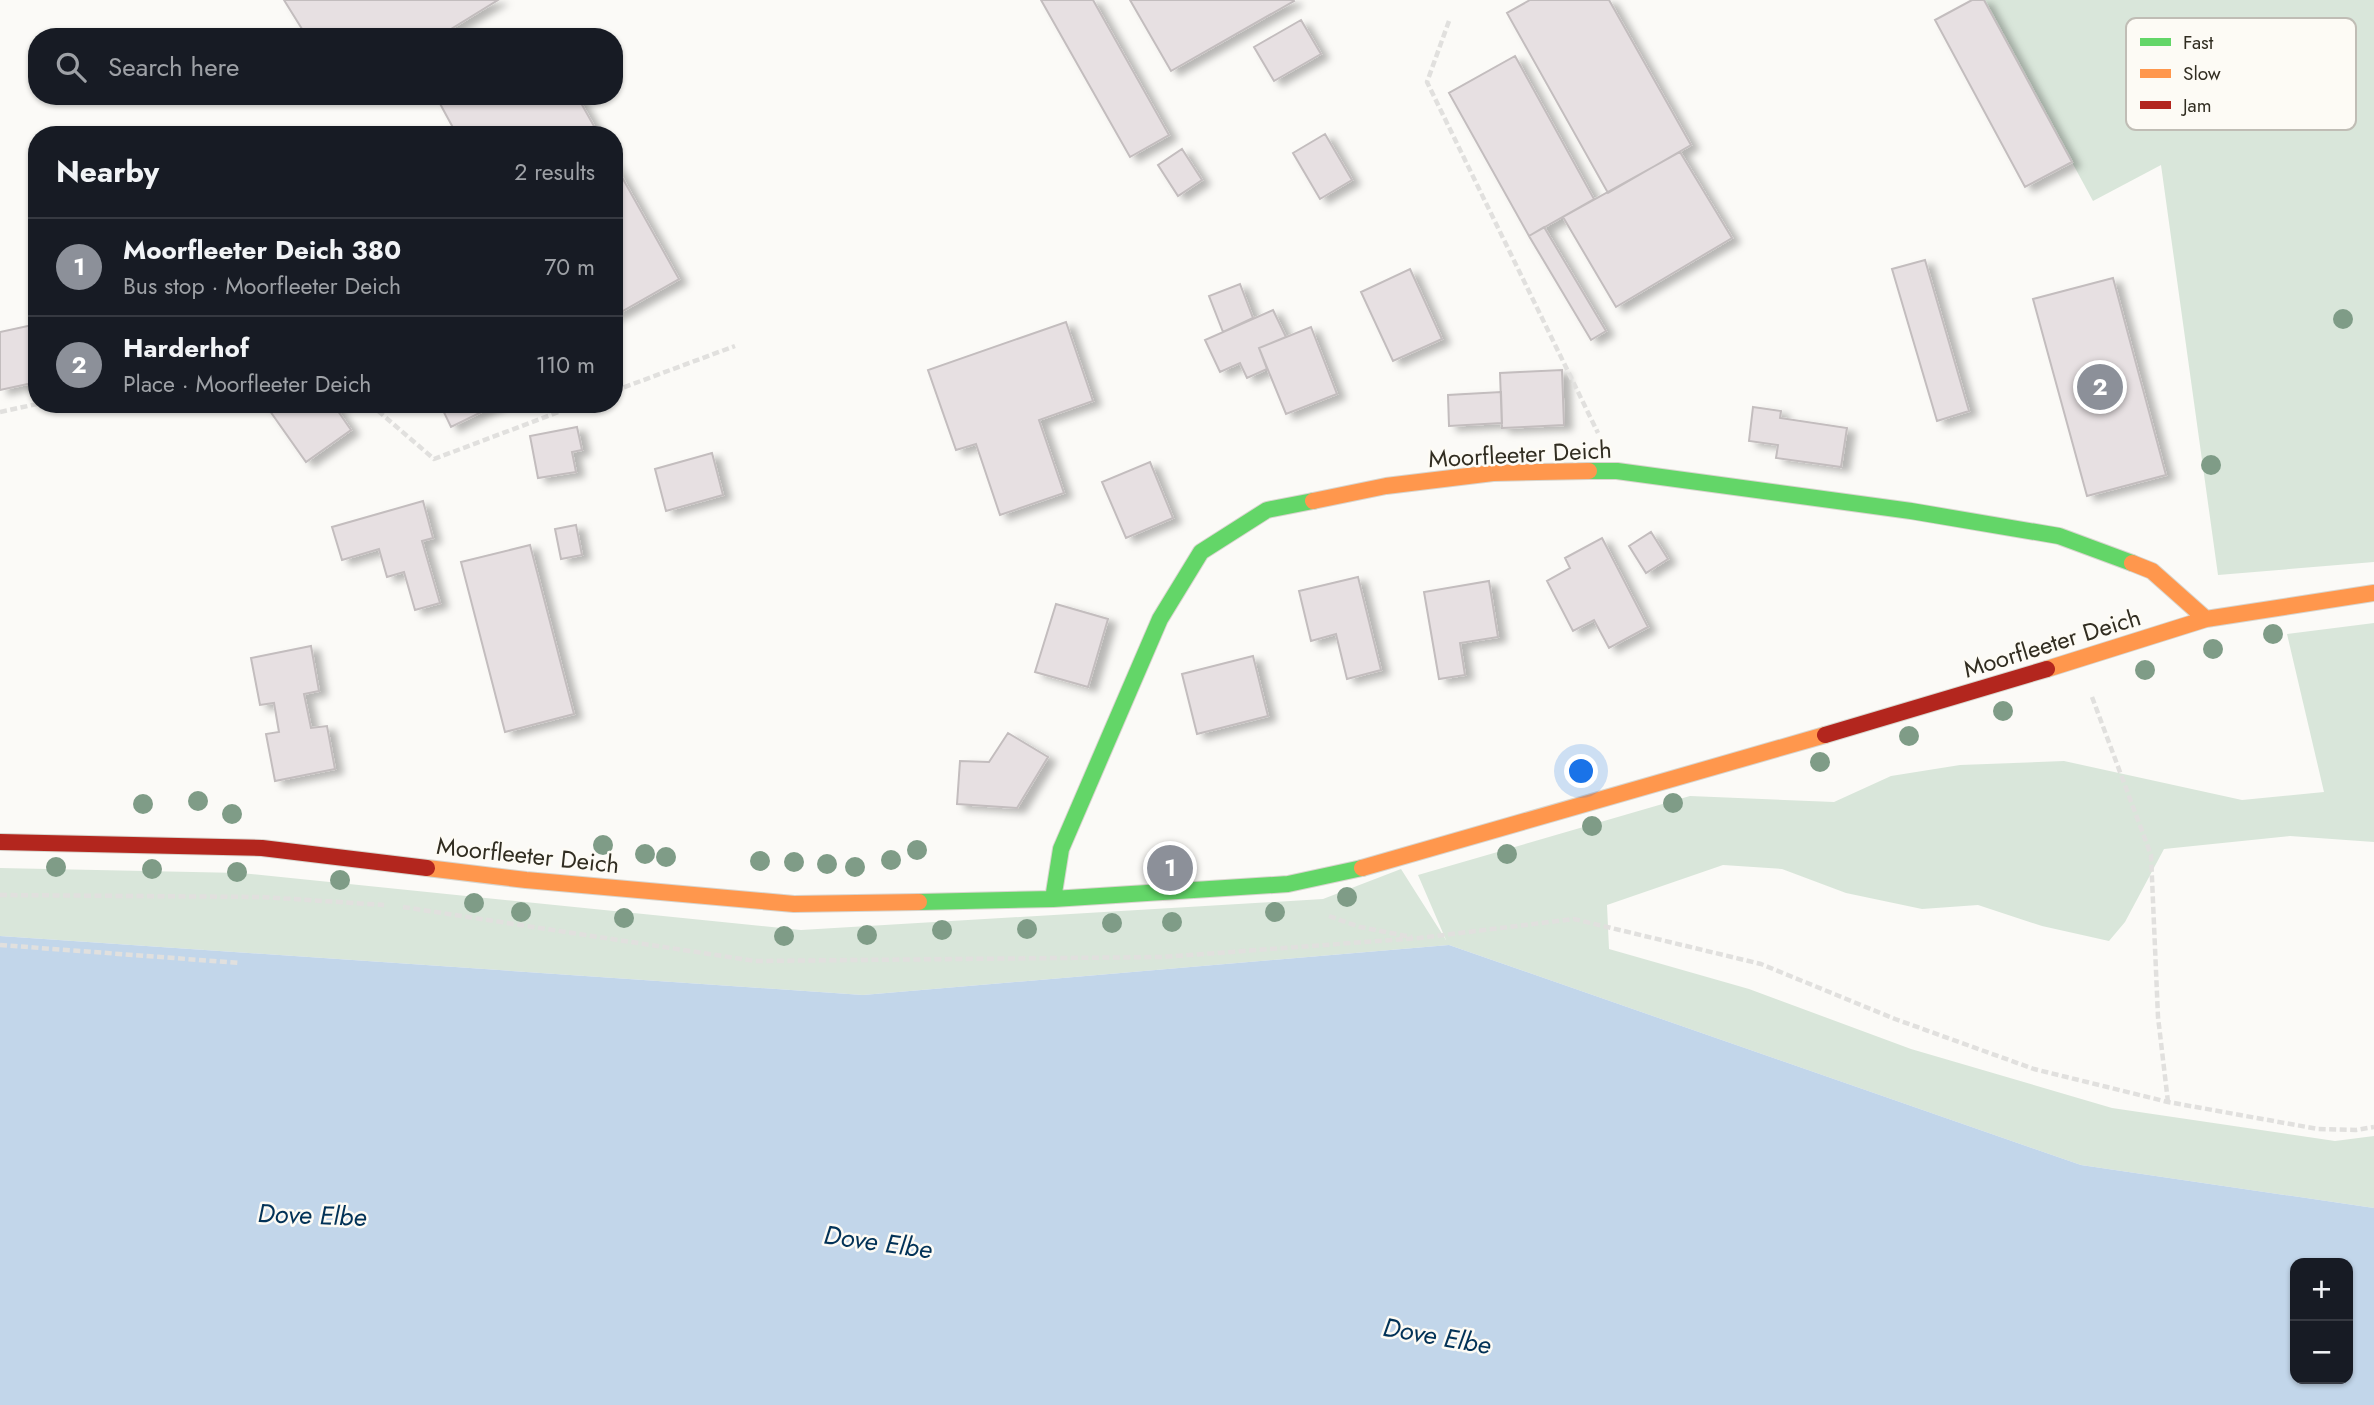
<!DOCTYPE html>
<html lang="en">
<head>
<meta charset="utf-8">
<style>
  :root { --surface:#171b24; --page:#242831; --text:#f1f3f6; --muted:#9ea1a6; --line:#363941; --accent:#8c9099 }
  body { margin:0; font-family:Jost,sans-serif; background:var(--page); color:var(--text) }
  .controls { position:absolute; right:21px; bottom:21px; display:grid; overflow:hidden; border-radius:14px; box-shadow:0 2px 5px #0004 }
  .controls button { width:63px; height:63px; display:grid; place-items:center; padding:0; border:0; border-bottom:2px solid var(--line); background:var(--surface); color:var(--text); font:35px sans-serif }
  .you { position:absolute; left:1582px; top:772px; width:24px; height:24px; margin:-18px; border:5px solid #fff; border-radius:50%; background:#1a73e8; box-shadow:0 0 0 10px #1a73e833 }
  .badge { display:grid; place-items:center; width:46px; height:46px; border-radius:50%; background:var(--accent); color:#fff; font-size:23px; font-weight:700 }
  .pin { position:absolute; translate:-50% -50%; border:4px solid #fff; box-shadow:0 2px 7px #0006 }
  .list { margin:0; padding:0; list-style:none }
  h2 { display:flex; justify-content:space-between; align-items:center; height:91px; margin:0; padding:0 28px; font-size:30px }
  h2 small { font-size:23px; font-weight:400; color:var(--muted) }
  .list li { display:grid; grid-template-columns:46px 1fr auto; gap:21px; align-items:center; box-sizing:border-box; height:98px; padding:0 28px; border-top:2px solid var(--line) }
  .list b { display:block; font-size:26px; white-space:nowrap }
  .list p { margin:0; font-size:23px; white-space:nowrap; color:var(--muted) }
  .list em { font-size:23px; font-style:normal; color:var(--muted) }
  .icon { flex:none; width:38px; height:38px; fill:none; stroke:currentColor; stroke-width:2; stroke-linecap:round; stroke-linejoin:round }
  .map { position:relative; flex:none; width:2374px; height:1405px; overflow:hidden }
  .search { position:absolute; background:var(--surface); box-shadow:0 2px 5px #0004; left:28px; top:28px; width:595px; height:77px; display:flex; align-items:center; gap:18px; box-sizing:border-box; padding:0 24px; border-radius:28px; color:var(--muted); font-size:26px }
  .panel { position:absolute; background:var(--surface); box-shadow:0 2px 5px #0004; left:28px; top:126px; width:595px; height:287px; border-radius:28px }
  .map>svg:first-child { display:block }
</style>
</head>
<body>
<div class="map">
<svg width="2374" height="1405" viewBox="0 0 2374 1405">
  <defs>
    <filter id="shadow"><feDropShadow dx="8" dy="4.5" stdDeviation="3.5" flood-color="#0004"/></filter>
  </defs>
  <rect width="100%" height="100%" fill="#fbfaf7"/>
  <path fill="#d9e6da" d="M1984,0H2374V562L2218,575L2161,165L2093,201Z
    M2374,623V842L2290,836L2164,849L2125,922L2109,941L2042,926L1978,905L1922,909L1846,893L1782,869L1723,865L1607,905L1609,949L1749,989L1911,1049L2112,1108L2335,1141L2374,1136V1208L2081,1165L1449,945L863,995L0,936V868L241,873L801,930L1323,899L1401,869L1446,940L1418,875L1690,796L1834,802L1891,776L1960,765L2064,761L2242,800L2324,792L2287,634Z"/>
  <path fill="#c2d6ea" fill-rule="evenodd" d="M0,936L863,995L1449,945L2081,1165L2374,1208V1405H0ZM2295,1263H2348V1379H2295Z"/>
  <path fill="#e7e0e2" stroke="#c3bdbe" stroke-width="2" filter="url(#shadow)" d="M284,0H498L438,37H307Z
    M1041,0H1093L1169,135L1130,157Z
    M1130,0H1293L1294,1L1171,71Z
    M1530,0H1609L1691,145L1608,193L1507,13Z
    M1972,0H1984L2072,162L2025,187L1935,20Z
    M1301,20L1321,54L1274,81L1254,47Z
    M1515,56L1594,199L1529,236L1449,93Z
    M444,96H577L599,135H457L438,100Z
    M1325,134L1352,180L1320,199L1293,153Z
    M1182,149L1202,180L1178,196L1158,165Z
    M1680,152L1732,238L1616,307L1563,217Z
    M614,163L679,279L614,316Z
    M1544,227L1606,331L1591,340L1529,236Z
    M1925,260L1969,411L1937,421L1892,269Z
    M1410,269L1442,339L1393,361L1361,292Z
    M2113,278L2166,475L2087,496L2033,299Z
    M1240,284L1253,318L1223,332L1209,296Z
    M1273,310L1286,337L1259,348L1267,369L1247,378L1240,363L1220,372L1205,340Z
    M1066,322L1093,401L1039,420L1064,493L1000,515L976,444L956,450L928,370Z
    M37,324V382L0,390V332Z
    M1311,327L1337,394L1286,414L1259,348Z
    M1562,370L1564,425L1502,428L1500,373Z
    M1501,392L1502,423L1449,426L1448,395Z
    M265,404H333L351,430L306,462Z
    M440,404H498L451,427Z
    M1753,407L1781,411L1780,418L1847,428L1841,467L1776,458L1778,445L1749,441Z
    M577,427L582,450L572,452L576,472L538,478L530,436Z
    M712,453L723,495L666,511L655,469Z
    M1150,462L1173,518L1126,538L1102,482Z
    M423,501L433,538L422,541L440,603L415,610L404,572L387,577L379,549L342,560L332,527Z
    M576,525L582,555L561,559L555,529Z
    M1651,532L1668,559L1646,573L1629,546Z
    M1602,538L1648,627L1609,648L1594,620L1573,631L1547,581L1570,568L1565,558Z
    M530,545L574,714L505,732L461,562Z
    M1358,577L1381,670L1347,679L1336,634L1311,641L1299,591Z
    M1489,581L1498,637L1460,643L1465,675L1439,679L1424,592Z
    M1056,604L1108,619L1088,687L1035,672Z
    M311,646L319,691L304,694L311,728L327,726L335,769L275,781L266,734L279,732L274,703L260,705L251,658Z
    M1253,656L1268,716L1197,734L1182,674Z
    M1008,733L1048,757L1017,808L957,804L960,761L989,762Z"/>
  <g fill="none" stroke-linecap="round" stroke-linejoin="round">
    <g stroke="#d8d5ce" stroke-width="18">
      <path id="fast" d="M1589,471H1617L1911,511L2059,536L2132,563
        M1053,899L1061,849L1160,619L1201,552L1267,510L1313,501
        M919,902L1053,899L1288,884L1362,868"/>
    </g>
    <g stroke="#d8d5ce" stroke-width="18">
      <path id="slow" d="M1313,501L1386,486L1493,473L1589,471
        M2132,563L2152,571L2206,619
        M2047,669L2206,619L2374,593
        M427,868L526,880L794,904L919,902
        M1362,868L1825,735"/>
    </g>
    <g stroke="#d8d5ce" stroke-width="18">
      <path id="jam" d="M1825,735L2047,669
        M0,842L262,848L427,868"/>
    </g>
    <path stroke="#e1e0de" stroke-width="4.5" stroke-dasharray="7 3.5" stroke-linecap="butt" d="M1449,21L1427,82L1598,433
      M614,391L735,346
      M370,404L434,459L580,404
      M0,412L37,404
      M2092,697L2151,855L2158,1017L2168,1102
      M0,895L262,897L384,905
      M403,907L755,961L1163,957L1419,938L1574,919L1761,964L1895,1019L2034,1069L2168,1102L2318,1129L2356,1130L2374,1127
      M1329,916L1360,927L1412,937
      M0,945L240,963"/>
    <use href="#fast" stroke="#63d668" stroke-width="16"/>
    <use href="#slow" stroke="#ff974d" stroke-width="16"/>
    <use href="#jam" stroke="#b3261e" stroke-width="16"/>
  </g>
  <g fill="#7f9c87">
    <circle cx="2343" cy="319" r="10"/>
    <circle cx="2211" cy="465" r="10"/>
    <circle cx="2273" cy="634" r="10"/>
    <circle cx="2213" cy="649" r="10"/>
    <circle cx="2145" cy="670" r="10"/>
    <circle cx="2003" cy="711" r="10"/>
    <circle cx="1909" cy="736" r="10"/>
    <circle cx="1820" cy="762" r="10"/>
    <circle cx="198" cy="801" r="10"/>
    <circle cx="1673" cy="803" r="10"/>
    <circle cx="143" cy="804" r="10"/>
    <circle cx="232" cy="814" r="10"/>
    <circle cx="1592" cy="826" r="10"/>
    <circle cx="603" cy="845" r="10"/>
    <circle cx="917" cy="850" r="10"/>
    <circle cx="645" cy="854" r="10"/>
    <circle cx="1507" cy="854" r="10"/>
    <circle cx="666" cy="857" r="10"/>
    <circle cx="891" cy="860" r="10"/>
    <circle cx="760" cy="861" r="10"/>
    <circle cx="794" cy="862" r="10"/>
    <circle cx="827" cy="864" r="10"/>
    <circle cx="56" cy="867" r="10"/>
    <circle cx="855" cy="867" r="10"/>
    <circle cx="152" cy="869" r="10"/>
    <circle cx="237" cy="872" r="10"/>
    <circle cx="340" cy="880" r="10"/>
    <circle cx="1347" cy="897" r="10"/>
    <circle cx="474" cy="903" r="10"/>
    <circle cx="521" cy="912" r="10"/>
    <circle cx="1275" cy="912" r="10"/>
    <circle cx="624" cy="918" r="10"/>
    <circle cx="1172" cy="922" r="10"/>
    <circle cx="1112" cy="923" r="10"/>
    <circle cx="1027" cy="929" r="10"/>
    <circle cx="942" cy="930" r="10"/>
    <circle cx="867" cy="935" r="10"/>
    <circle cx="784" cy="936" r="10"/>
  </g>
  <g text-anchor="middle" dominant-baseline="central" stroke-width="5" stroke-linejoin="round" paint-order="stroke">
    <g font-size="24" fill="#312d21" stroke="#fdfbf5">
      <text transform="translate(1520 454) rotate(-3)">Moorfleeter Deich</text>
      <text transform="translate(2052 643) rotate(-17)">Moorfleeter Deich</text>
      <text transform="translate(528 855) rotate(6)">Moorfleeter Deich</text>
    </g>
    <g font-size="26" font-style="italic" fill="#023257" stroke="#fdfbf5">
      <text transform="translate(312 1215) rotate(2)">Dove Elbe</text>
      <text transform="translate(878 1242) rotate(8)">Dove Elbe</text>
      <text transform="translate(1437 1336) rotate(10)">Dove Elbe</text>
    </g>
  </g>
  <rect x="2126" y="18" width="230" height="112" rx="10" fill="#fdfbf5" stroke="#c0bdb5" stroke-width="2"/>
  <rect x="2140" y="38" width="31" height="8" fill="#63d668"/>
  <rect x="2140" y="69" width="31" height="9" fill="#ff974d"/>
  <rect x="2140" y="101" width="31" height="8" fill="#b3261e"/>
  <g font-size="19" fill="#312d21">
    <text x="2183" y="49">Fast</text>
    <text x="2183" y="80">Slow</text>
    <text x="2183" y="112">Jam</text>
  </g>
</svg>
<div class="controls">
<button>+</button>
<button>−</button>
</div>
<div class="you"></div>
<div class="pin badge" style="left:1170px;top:868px">1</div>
<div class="pin badge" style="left:2100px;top:387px">2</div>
<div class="search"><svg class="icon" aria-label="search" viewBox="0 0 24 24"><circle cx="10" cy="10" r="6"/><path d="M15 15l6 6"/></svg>Search here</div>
<section class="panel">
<h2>Nearby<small>2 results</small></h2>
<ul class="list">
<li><span class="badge">1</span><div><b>Moorfleeter Deich 380</b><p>Bus stop · Moorfleeter Deich</p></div><em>70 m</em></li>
<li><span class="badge">2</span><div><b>Harderhof</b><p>Place · Moorfleeter Deich</p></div><em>110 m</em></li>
</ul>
</section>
</div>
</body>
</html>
